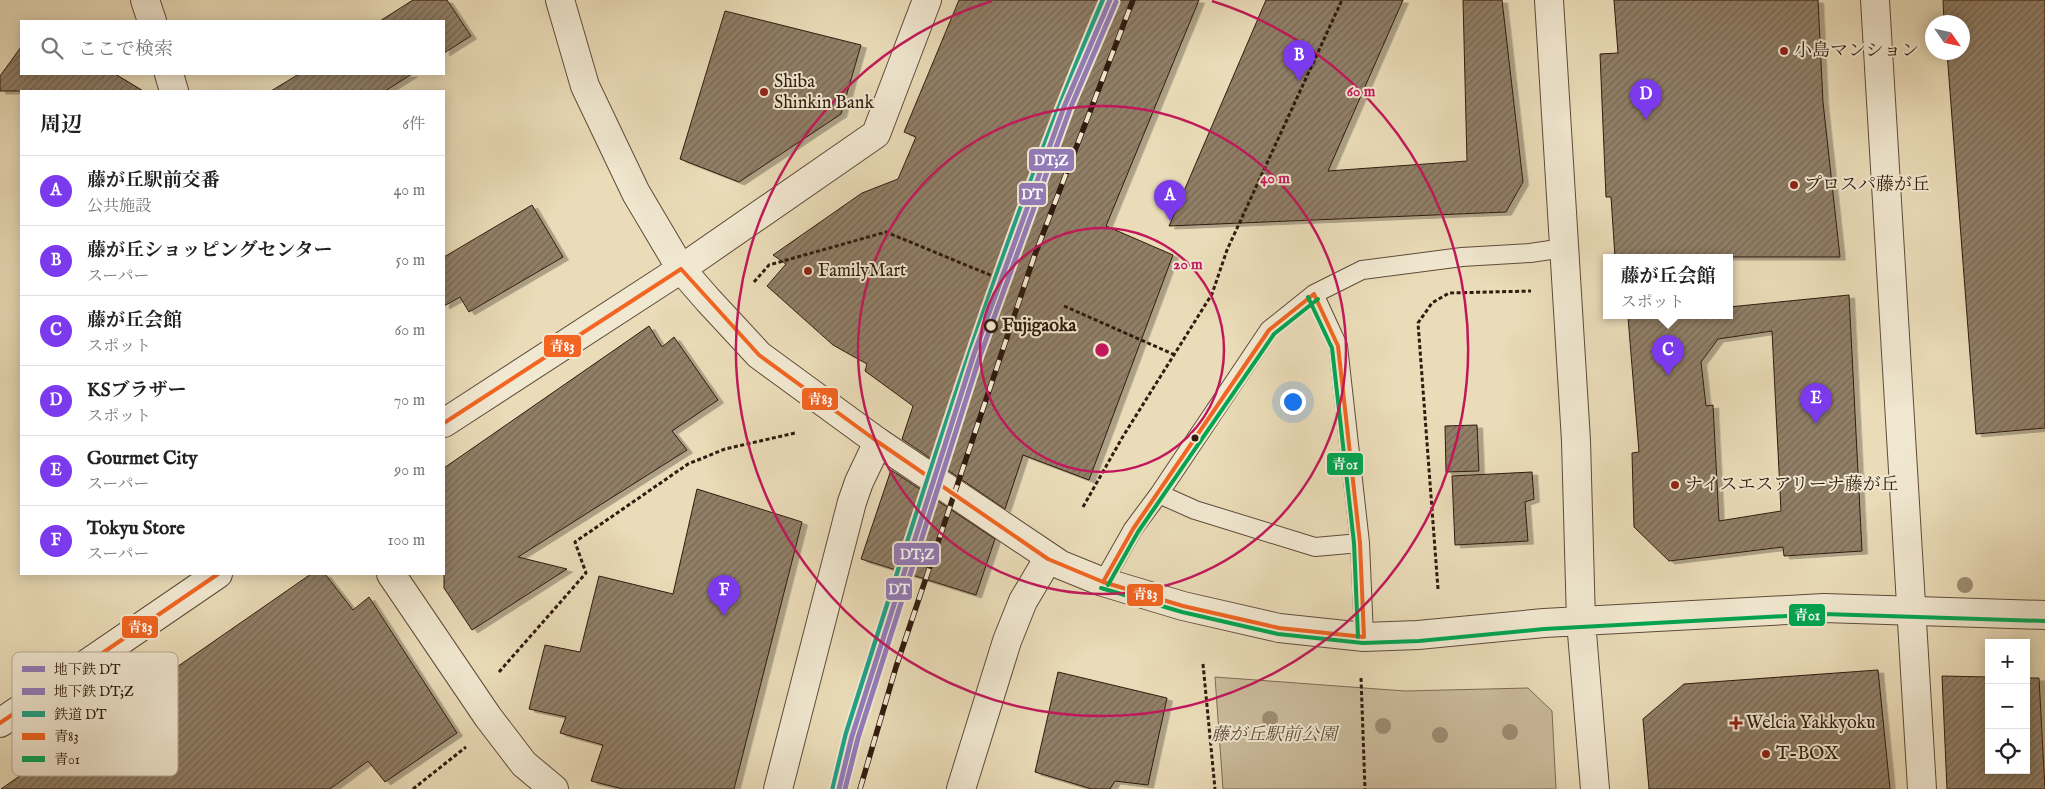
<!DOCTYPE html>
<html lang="ja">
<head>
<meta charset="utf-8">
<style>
  :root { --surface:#fff; --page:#f2f2f2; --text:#222; --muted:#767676; --line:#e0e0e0; --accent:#7c3aed }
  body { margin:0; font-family:"IM FELL English","Noto Serif JP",serif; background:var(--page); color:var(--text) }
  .controls { position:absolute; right:15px; bottom:15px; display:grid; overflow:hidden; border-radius:0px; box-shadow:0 2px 12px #0003 }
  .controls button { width:45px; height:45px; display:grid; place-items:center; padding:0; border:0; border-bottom:1px solid var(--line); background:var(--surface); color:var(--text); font:25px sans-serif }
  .compass { position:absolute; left:1925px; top:15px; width:45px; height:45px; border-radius:50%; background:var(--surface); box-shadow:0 2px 12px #0003; rotate:124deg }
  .you { position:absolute; left:1292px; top:401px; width:18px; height:18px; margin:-12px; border:4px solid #fff; border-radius:50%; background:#1a73e8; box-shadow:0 0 0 8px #1a73e833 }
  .badge { display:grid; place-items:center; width:32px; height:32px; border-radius:50%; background:var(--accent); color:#fff; font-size:16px; font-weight:700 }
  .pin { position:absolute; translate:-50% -41px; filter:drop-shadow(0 1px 2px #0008) }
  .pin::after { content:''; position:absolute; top:26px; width:18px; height:15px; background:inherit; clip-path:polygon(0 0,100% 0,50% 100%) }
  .popup { position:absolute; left:1603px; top:254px; width:130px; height:65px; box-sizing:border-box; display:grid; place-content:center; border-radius:0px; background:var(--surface); filter:drop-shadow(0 1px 4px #0005); font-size:16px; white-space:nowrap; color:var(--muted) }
  .popup b { font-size:19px; color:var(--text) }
  .popup::after { content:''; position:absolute; left:50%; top:100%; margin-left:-10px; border:10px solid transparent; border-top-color:var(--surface) }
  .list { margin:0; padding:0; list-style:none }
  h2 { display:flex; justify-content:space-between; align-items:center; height:65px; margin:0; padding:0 20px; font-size:21px }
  h2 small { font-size:16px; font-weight:400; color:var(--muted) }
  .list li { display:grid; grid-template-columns:32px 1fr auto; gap:15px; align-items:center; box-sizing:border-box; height:70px; padding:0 20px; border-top:1px solid var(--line) }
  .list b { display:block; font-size:19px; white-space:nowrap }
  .list p { margin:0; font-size:16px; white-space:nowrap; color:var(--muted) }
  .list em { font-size:16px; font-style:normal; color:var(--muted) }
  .icon { flex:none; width:28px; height:28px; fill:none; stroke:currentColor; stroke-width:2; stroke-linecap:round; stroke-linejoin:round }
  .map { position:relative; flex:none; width:2045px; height:789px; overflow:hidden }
  .search { position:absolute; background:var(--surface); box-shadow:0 2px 12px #0003; left:20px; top:20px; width:425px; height:55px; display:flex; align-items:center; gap:12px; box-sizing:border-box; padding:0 18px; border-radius:0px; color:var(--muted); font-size:19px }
  .panel { position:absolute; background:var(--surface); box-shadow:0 2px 12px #0003; left:20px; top:90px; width:425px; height:485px; border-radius:0px }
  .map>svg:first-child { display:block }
</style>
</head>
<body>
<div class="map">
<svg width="2045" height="789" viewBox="0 0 2045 789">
  <defs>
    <pattern id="building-hatch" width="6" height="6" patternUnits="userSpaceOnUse" patternTransform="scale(1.25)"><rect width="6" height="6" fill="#917f67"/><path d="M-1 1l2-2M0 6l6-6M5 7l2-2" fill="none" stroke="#776753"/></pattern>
    <filter id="shadow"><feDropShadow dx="5.5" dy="3" stdDeviation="0" flood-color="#0004"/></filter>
  </defs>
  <rect width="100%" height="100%" fill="#eadcb8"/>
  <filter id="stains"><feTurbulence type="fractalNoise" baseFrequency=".004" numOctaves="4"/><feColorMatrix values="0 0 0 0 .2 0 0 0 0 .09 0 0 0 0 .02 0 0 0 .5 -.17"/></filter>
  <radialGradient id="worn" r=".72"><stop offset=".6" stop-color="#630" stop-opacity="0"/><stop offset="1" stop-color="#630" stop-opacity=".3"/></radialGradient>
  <path fill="#cbbb9b" stroke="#7e6b55" d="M1215,677L1405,691L1528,688L1552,711L1556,789H1223Z"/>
  <path fill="url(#building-hatch)" stroke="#311b0f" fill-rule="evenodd" filter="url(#shadow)" d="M413,0H447L471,36L444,53V21H380Z
    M959,0H1199L1106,226L1173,255L1089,480L1023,455L1005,509L902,439L913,406L865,371L867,364L833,345L767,286L786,264L773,255L862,193L898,179L916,137L904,132Z
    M1266,0H1403L1328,171L1467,161L1463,0H1502L1523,182L1506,212L1169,226Z
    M1614,0H1818L1823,102L1840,257H1615L1611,197H1606L1600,54L1618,53Z
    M1943,0H2045V428L1976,434L1947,52H1962V22H1944Z
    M725,11L861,45L841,114L739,182L680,159Z
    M21,47V74H115L143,91H0V76Z
    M299,74H412L385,91H271Z
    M532,205L563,257L469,312L460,297L444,306V257Z
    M1849,295L1862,551L1784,556L1783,547L1669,561L1634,527L1632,453L1639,452L1628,317L1729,315V307ZM1772,331L1781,511L1719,521L1713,405L1706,406L1701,362L1718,339Z
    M649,326L662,347L674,337L718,400L672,431L687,450L518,557L567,569L472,630L444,588V468Z
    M1477,425L1479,471L1446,472L1445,426Z
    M891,470L995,539L976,595L861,559Z
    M1532,472L1534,499L1525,502L1528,541L1455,545L1452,476Z
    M697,489L802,522L734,789H623L591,781L603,745L560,733L566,717L529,709L545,645L580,652L599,576L673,594Z
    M311,574H325L353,610L369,597L457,733L385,782L368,761L330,789H1Z
    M1878,670L1890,789H1649L1643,719L1684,684Z
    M1058,672L1167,698L1148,785L1115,781L1110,789H1092L1035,772Z
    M1942,676L1989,677V770H2026V678H2039L2045,789H1947Z"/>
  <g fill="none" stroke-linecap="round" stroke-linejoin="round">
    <g stroke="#5f4b39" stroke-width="20">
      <path id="service" d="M1314,294L1338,346L1360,543L1364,637
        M1159,494L1195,510L1315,547L1360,543
        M1103,582L1133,529L1159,494L1269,330L1314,294L1362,270L1462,257L1530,253L1564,248"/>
    </g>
    <g stroke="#5f4b39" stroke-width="30">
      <path id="minor" d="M145,0L152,21
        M1875,0L1922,789
        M169,74L174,91
        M391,574L488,717L524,764L554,789
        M778,789L852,502L859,482L878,442
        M961,789L1007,641L1023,601L1048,559"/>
    </g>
    <g stroke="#5f4b39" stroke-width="30">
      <path id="tertiary" d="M560,0L585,86L636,193L681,269L708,300L759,355L878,442L1061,565L1103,582L1183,606L1279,628L1364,637L1418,635L1544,623L1824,608L2045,615
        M1549,0L1576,441L1581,621L1595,789
        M444,423L681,269L876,134L927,0
        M0,723L218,574"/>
    </g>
    <path stroke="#311b0f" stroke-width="3" stroke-dasharray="4 2.5" stroke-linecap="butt" d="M754,282L769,265L886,232L995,277
      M1064,306L1175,355
      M1083,507L1122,438L1212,294L1227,250L1342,0
      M1438,589L1418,323L1432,303L1449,293L1531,291
      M1203,664L1215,789
      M499,672L586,573L575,542L688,464L725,449L795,433
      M1361,678L1365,789
      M413,789L466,747"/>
    <use href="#service" stroke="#f1e8d1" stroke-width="18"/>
    <use href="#minor" stroke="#f1e8d1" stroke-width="28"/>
    <use href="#tertiary" stroke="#f1e8d1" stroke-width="28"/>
    <g stroke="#311b0f" stroke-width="5.5">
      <path id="rail" d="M860,789L896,667L1034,257L1133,0"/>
    </g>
    <use href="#rail" stroke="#f1e8d1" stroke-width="4" stroke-dasharray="11" stroke-linecap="butt"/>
    <g stroke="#f1e8d1" stroke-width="8">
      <path id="bus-1" d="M681,269L759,355L878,442L1048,559L1103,582L1183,606L1279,628L1364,637L1360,543L1338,346L1314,294
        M444,423L681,269
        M1103,582L1133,529L1269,330L1314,294
        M0,723L218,574"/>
    </g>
    <g stroke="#f1e8d1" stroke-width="8">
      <path id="bus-2" d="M1308,297L1332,348L1354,543L1358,637
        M1108,585L1138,532L1274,334L1318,299
        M1101,588L1182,612L1278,634L1363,643L1419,641L1544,629L1824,614L2045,621"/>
    </g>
    <use href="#bus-1" stroke="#f26522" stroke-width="4"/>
    <use href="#bus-2" stroke="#00a651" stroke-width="4"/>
    <g stroke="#f1e8d1" stroke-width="9">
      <path id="rail-1" d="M833,788L846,734C925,487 1001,239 1103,0"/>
    </g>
    <use href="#rail-1" stroke="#20a288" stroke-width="5"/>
    <g stroke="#f1e8d1" stroke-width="9">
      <path id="metro-1" d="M839,789L852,736L974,354L1064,107L1110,0"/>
    </g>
    <g stroke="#f1e8d1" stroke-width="9">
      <path id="metro-2" d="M845,789L858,738L980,356L1070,109L1116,2"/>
    </g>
    <use href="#metro-1" stroke="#937cb9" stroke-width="5"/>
    <use href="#metro-2" stroke="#937cb9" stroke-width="5"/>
  </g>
  <g fill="#9e8c72">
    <circle cx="1965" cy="585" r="8"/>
    <circle cx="1270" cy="719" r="8"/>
    <circle cx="1383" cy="726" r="8"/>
    <circle cx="1510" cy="732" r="8"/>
    <circle cx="1440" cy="735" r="8"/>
  </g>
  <g fill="none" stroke="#c2185b" stroke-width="2.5">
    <circle cx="1102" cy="350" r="122"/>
    <circle cx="1102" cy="350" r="244"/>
    <path d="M1212 1A366 366 0 1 1 992 1"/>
  </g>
  <g fill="#8f2418" stroke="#f1e8d1" stroke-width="2">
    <circle cx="1784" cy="51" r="5"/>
    <circle cx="764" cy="92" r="5"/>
    <circle cx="1794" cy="185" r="5"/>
    <circle cx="808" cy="271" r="5"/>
    <circle cx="1675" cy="485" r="5"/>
    <path d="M1733.5 715.5h5v5h5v5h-5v5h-5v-5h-5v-5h5z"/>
    <circle cx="1766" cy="754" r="5"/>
  </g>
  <circle fill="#f1e8d1" stroke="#311b0f" stroke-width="2.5" cx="991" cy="326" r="6"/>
  <circle fill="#311b0f" stroke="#f1e8d1" stroke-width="2" cx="1195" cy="438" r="4.5"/>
  <g text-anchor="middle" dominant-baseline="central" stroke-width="4" stroke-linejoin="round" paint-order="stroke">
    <g font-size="18" fill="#311b0f" stroke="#f1e8d1" text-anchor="start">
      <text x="1794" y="51">小島マンション</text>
      <text x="774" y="82">Shiba<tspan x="774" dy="21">Shinkin Bank</tspan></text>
      <text x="1804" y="185">プロスパ藤が丘</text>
      <text x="818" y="271">FamilyMart</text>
      <text x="1685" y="485">ナイスエスアリーナ藤が丘</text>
      <text x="1746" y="723">Welcia Yakkyoku</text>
      <text x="1776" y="754">T-BOX</text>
    </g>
    <g font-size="18" font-weight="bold" fill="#311b0f" stroke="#f1e8d1" text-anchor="start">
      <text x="1002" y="326">Fujigaoka</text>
    </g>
    <g font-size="18" font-style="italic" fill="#5f4b39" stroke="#f1e8d1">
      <text x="1274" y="735">藤が丘駅前公園</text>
    </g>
  </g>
  <rect x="12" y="652" width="166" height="124" rx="8" fill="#f1e8d1" stroke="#b7aa97" stroke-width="1"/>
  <rect x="22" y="666" width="23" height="6" fill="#937cb9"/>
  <rect x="22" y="688" width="23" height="7" fill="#937cb9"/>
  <rect x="22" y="711" width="23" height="6" fill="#20a288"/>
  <rect x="22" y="733" width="23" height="7" fill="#f26522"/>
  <rect x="22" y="756" width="23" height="6" fill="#00a651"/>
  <g font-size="14" fill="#311b0f">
    <text x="54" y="674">地下鉄 DT</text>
    <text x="54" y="696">地下鉄 DT;Z</text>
    <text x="54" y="719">鉄道 DT</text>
    <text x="54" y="741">青83</text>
    <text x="54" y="764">青01</text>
  </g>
  <circle cx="1102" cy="350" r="8" fill="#c2185b" stroke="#f1e8d1" stroke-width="2.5"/>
  <g font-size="15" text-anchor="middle" font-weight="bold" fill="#c2185b" stroke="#f1e8d1" stroke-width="4" stroke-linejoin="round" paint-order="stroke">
    <text x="1361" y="96">60 m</text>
    <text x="1275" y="183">40 m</text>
    <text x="1188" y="269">20 m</text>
  </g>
  <g stroke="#f1e8d1" stroke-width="2">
    <rect x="1028" y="148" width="47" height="24" rx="5" fill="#937cb9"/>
    <rect x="1018" y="182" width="29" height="24" rx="5" fill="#937cb9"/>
    <rect x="543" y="334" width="39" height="24" rx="5" fill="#f26522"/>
    <rect x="801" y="387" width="38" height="24" rx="5" fill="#f26522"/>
    <rect x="1326" y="452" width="38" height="24" rx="5" fill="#00a651"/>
    <rect x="893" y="542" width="47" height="24" rx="5" fill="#937cb9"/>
    <rect x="885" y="577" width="28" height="24" rx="5" fill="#937cb9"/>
    <rect x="1126" y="583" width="38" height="24" rx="5" fill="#f26522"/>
    <rect x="1788" y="603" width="38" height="24" rx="5" fill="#00a651"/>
    <rect x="121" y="615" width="38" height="24" rx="5" fill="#f26522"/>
  </g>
  <g font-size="14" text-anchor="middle" font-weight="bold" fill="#fff">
    <text x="1051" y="165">DT;Z</text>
    <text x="1032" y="199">DT</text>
    <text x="562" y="351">青83</text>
    <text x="820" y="404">青83</text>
    <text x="1345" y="469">青01</text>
    <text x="917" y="559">DT;Z</text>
    <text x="899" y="594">DT</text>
    <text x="1145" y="599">青83</text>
    <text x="1807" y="620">青01</text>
    <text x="140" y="632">青83</text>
  </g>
  <rect width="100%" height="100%" filter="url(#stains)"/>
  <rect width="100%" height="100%" fill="url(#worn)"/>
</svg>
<div class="controls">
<button>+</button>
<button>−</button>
<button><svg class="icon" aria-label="locate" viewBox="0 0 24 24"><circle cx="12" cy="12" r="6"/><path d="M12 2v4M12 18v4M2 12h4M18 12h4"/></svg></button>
</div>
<svg class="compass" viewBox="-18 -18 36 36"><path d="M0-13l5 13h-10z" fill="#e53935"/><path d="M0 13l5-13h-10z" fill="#767676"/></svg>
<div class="you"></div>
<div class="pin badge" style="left:1170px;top:221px">A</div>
<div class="pin badge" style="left:1299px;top:81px">B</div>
<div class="pin badge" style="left:1668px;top:376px">C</div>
<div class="popup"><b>藤が丘会館</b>スポット</div>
<div class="pin badge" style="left:1646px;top:120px">D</div>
<div class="pin badge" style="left:1816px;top:424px">E</div>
<div class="pin badge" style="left:724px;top:616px">F</div>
<div class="search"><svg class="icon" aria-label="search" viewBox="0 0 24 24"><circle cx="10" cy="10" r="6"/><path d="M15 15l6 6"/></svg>ここで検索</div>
<section class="panel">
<h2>周辺<small>6件</small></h2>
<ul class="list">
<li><span class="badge">A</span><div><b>藤が丘駅前交番</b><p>公共施設</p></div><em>40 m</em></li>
<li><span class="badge">B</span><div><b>藤が丘ショッピングセンター</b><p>スーパー</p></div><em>50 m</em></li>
<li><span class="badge">C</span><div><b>藤が丘会館</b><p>スポット</p></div><em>60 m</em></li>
<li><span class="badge">D</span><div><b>KSブラザー</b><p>スポット</p></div><em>70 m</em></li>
<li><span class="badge">E</span><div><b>Gourmet City</b><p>スーパー</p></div><em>90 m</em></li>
<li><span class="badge">F</span><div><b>Tokyu Store</b><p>スーパー</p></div><em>100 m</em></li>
</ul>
</section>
</div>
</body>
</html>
